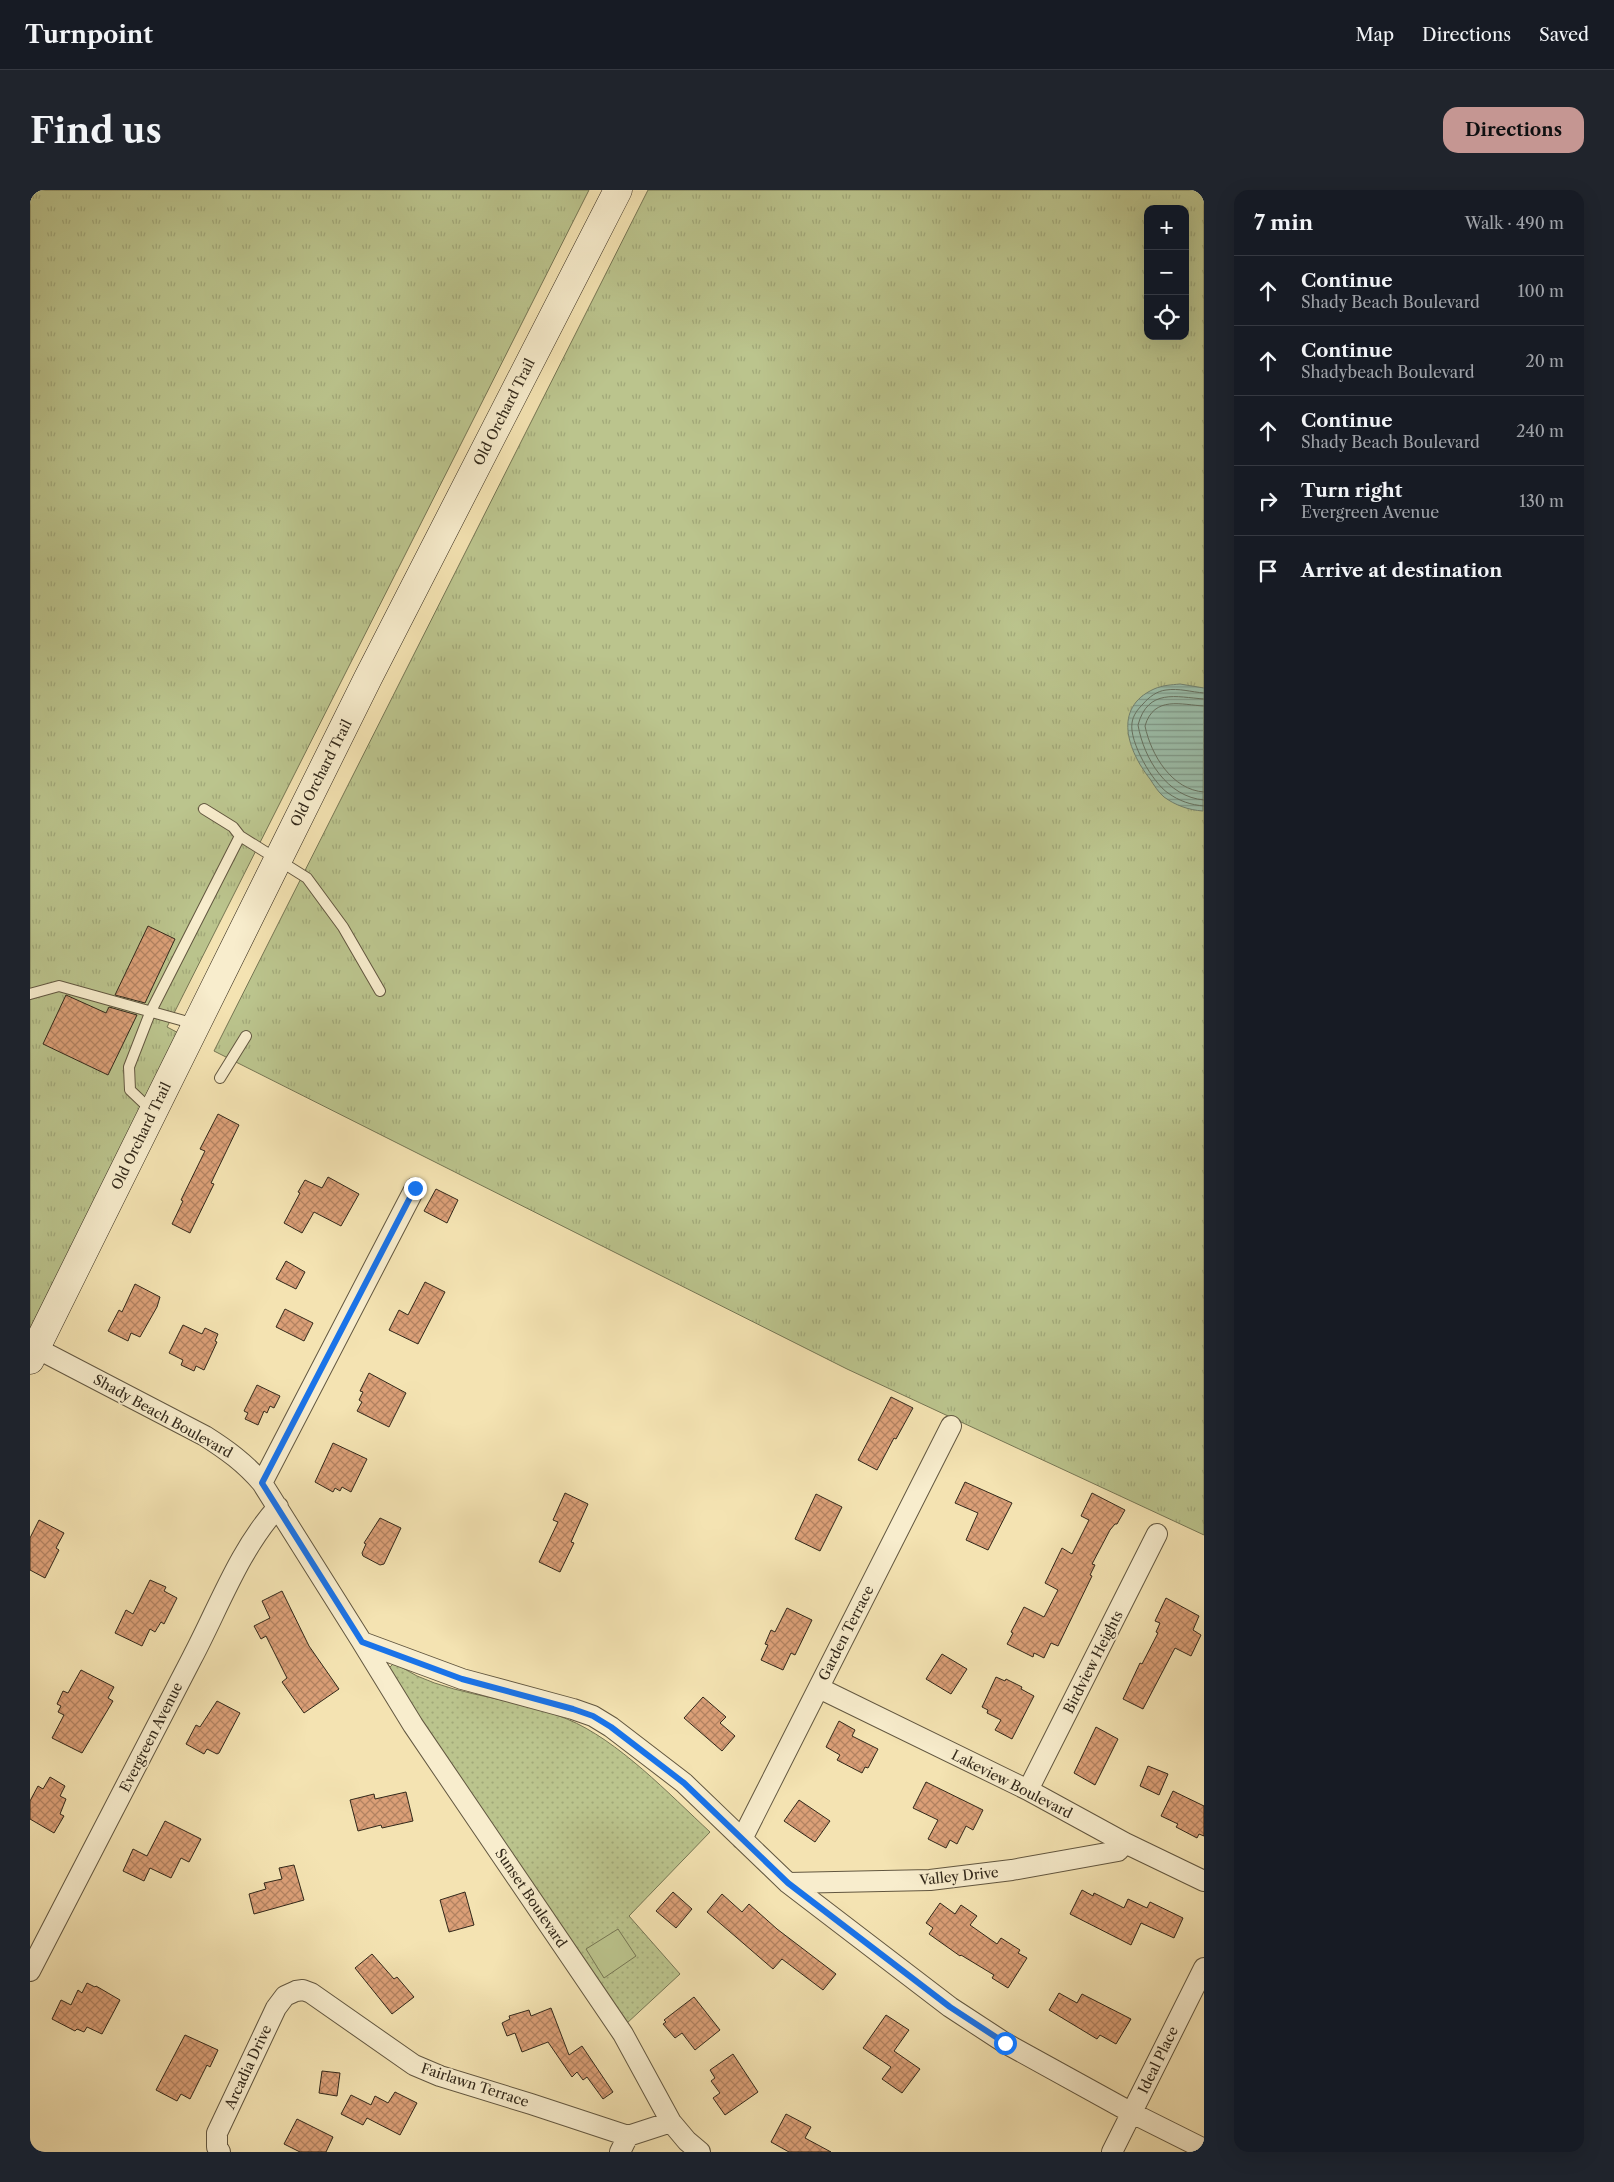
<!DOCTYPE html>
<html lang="en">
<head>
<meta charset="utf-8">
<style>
  :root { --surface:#171b24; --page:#20242c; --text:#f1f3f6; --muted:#9ea1a6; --line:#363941; --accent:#c59692 }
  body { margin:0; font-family:"Libre Caslon Text",serif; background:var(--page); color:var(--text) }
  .controls { position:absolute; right:15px; top:15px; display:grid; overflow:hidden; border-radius:10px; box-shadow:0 5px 20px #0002 }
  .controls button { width:45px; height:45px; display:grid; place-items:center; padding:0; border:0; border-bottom:1px solid var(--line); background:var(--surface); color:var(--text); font:25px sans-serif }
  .stop { position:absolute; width:15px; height:15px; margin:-11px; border:4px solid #1a73e8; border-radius:50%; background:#fff }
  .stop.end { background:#1a73e8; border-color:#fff; box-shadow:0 1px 5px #0008 }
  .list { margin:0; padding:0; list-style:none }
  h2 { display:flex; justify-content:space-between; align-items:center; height:65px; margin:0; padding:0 20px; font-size:21px }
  h2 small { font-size:16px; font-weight:400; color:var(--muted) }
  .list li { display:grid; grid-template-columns:32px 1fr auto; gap:15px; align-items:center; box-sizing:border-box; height:70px; padding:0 20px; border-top:1px solid var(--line) }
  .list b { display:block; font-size:19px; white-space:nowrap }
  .list p { margin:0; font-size:16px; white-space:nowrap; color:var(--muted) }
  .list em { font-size:16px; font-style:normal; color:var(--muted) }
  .icon { flex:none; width:28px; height:28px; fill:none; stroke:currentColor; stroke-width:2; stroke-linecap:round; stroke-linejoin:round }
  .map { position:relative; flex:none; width:1174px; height:1962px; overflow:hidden; border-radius:15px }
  header { display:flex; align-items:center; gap:30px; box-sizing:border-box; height:70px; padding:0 25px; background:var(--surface); border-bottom:1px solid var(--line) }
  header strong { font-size:24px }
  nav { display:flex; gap:28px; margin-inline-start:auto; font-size:18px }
  .intro { display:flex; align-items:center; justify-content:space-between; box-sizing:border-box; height:120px; padding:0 30px }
  h1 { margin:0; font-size:35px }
  .button { padding:12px 22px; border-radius:15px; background:var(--accent); color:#111; font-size:18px; font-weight:700 }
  main { display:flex; gap:30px; padding:0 30px }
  aside { flex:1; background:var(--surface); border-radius:15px; box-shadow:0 5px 20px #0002 }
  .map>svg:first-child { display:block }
</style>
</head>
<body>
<header>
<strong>Turnpoint</strong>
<nav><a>Map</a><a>Directions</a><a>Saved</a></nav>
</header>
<div class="intro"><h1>Find us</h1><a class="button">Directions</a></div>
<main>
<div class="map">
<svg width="1174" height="1962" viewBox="0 0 1174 1962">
  <defs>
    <pattern id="grass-tufts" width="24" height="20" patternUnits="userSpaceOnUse" patternTransform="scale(1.25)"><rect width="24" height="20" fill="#bbc48d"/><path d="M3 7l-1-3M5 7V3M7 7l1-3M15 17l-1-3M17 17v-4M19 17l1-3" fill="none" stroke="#a1a879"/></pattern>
    <pattern id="park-dots" width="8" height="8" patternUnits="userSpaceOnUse" patternTransform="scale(1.25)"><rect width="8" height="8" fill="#bbc48d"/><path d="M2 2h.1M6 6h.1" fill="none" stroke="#a1a879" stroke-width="1.8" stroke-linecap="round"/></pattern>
    <pattern id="water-rules" width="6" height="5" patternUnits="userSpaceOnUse" patternTransform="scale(1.25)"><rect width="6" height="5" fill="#9cbeaa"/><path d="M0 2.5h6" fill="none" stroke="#809a8a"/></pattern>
    <pattern id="building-cross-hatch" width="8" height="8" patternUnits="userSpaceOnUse" patternTransform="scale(1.25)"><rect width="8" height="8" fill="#db9f77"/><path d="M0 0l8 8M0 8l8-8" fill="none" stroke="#b28261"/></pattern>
  </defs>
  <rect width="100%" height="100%" fill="#f4e3b2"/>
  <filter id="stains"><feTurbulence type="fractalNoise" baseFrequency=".004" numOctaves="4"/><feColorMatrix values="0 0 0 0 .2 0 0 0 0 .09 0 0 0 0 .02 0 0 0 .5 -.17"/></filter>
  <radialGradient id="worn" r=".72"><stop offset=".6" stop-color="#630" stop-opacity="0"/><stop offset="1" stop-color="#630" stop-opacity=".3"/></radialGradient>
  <path fill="url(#grass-tufts)" stroke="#767654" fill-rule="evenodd" d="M0,0H559L137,837L160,849L0,1159Z
    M618,0H1174V1345L817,1179L184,861ZM1118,19H1155V146H1118Z"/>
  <path fill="url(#park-dots)" stroke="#767654" d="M364,1473C372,1477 379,1482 387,1486C433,1507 490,1509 537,1529C588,1550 639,1604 680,1642L599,1726L650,1784L596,1834L355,1482Z"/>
  <path fill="#bbc48d" stroke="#767654" d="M588,1739L606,1766L574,1788L556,1759Z"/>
  <path fill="url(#water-rules)" stroke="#728270" d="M1150,494L1174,498L1173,621C1158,620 1145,615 1134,607C1128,602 1124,595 1120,589C1098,561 1082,518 1124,499C1133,495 1141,495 1150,494Z"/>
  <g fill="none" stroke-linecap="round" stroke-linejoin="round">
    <path stroke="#677362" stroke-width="1" d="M1174,503C1161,502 1149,498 1136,500C1127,501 1119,507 1113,514C1108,519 1103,525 1102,533C1099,552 1123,593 1138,603C1149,611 1161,615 1174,616
      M1174,509C1146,507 1118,498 1108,535C1114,569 1137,607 1174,610
      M1174,516C1152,515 1124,505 1115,536C1121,565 1142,600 1174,602"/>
  </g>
  <path fill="url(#building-cross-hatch)" stroke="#32281a" d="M118,736L145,749L115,813L85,805Z
    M36,805L76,823L79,817L107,825L78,885L13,854Z
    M188,924L209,935L181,993L184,994L160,1043L142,1034L153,1011L151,1010L175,961L170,959Z
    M298,987L329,1004L311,1036L284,1022L272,1043L254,1033L270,1003L268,1002L275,990L292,998Z
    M406,999L428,1010L417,1033L394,1021Z
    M256,1071L275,1082L266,1099L246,1089Z
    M395,1092L415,1102L388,1154L359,1140L369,1120L378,1125Z
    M105,1094L130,1107L127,1117L110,1147L101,1143L98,1151L78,1141L89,1120L92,1122Z
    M255,1119L283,1133L274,1151L246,1137Z
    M153,1135L172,1144L175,1138L188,1144L185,1151L187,1152L174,1180L166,1176L164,1181L151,1175L153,1170L139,1163Z
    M339,1183L376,1203L359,1237L327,1221L332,1212L329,1210L333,1202L330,1201Z
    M227,1195L250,1206L244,1218L240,1216L237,1223L234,1221L228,1235L215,1229L218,1223L214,1221Z
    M861,1207L883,1218L866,1249L864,1248L847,1280L828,1270Z
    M303,1253L337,1269L321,1302L312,1297L310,1301L305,1298L303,1302L285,1292Z
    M935,1292L982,1313L958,1360L936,1350L948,1323L925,1313Z
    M535,1303L558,1314L541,1352L544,1353L530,1382L509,1372L528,1332L523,1330Z
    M1062,1303L1095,1320L1087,1334H1085L1080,1340L1062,1374L1065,1375L1060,1385L1062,1386L1028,1456L1021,1453L1014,1468L1004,1463L1003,1467L977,1454L983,1443L981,1442L994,1417L1014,1427L1028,1400L1015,1393L1032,1358L1042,1364L1059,1330L1051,1326Z
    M786,1304L812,1317L790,1361L765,1349Z
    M350,1328L371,1338L354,1374L350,1375L333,1366L332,1363L336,1354L334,1353Z
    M9,1330L34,1343L26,1358L29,1360L15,1388L0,1380V1348Z
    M120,1390L136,1397L134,1401L147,1408L134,1434L131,1432L125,1442L120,1439L112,1456L85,1443L96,1420L103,1424Z
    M252,1401L279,1456L309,1499L274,1523L252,1492L257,1488L236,1446L231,1449L224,1436L240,1428L232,1411Z
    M1136,1408L1169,1426L1163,1440L1171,1445L1161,1466L1145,1458L1113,1519L1093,1509L1110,1473L1112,1474L1128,1443L1126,1442L1130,1433L1125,1431Z
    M757,1418L782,1430L765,1465L761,1463L753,1480L731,1470L738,1455L735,1454L741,1440L745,1442Z
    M912,1464L937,1479L921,1504L896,1489Z
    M51,1480L84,1497L78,1508L83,1511L52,1563L22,1548L34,1525L28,1522L31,1516L27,1514L33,1501L38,1503Z
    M966,1487L975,1491L976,1489L992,1497L991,1499L1004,1506L982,1549L965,1540L971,1530L957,1523L958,1520L952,1517Z
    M673,1507L696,1527L690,1533L705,1546L692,1561L654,1528Z
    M187,1511L210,1523L189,1563L187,1564L177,1559L174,1564L156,1554L166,1535L170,1537Z
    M809,1531L825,1540L822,1546L848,1559L838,1578L835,1577L832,1583L807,1570L810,1565L796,1557Z
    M1066,1537L1088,1549L1065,1595L1044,1583Z
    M1118,1576L1138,1584L1129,1605L1110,1596Z
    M20,1587L35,1596L30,1606L36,1609L30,1624L34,1626L24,1643L0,1629V1611L8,1596L13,1599Z
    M896,1592L953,1620L943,1640L936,1636L927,1654L920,1650L916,1658L898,1649L908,1630L883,1618Z
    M1143,1601L1174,1616V1646L1169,1644L1167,1648L1146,1637L1148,1634L1131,1626Z
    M376,1602L383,1631L352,1638L351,1635L328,1641L320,1610L344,1604L345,1609Z
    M769,1610L800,1631L785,1652L754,1631Z
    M135,1631L171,1649L159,1672L151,1668L141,1688L120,1678L114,1691L93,1681L103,1659L117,1666Z
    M264,1675L274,1710L224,1724L219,1704L236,1699L234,1693L252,1689L249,1678Z
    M1052,1700L1063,1706L1064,1703L1094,1718L1098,1709L1117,1718L1120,1712L1153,1728L1144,1748L1111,1733L1101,1755L1040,1724Z
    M435,1702L444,1735L419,1742L410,1710Z
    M643,1702L662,1719L646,1738L626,1721Z
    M692,1704L712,1722L719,1714L747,1739L806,1784L793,1800L752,1769L743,1779L677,1722Z
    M910,1713L925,1724L931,1715L947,1726L940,1735L967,1754L971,1748L990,1760L988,1763L997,1768L978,1798L962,1788L964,1785L931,1765L930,1766L899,1744L903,1738L896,1733Z
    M342,1764L364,1789L367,1787L384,1807L362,1824L325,1778Z
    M57,1793L65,1797L66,1796L90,1810L72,1844L57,1837L54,1842L47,1839L45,1841L22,1829L31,1810L41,1815L48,1800L52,1803Z
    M1029,1803L1047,1813L1052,1804L1101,1829L1086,1854L1070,1845L1067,1849L1019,1820Z
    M664,1807L690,1840L665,1860L652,1843L645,1848L633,1834L636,1832L634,1830Z
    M521,1818L539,1865L552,1856L583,1902L573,1909L557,1887L553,1890L547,1882L542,1887L518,1852L492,1862L485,1843L477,1846L472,1833L480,1829L479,1826L499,1820L501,1826Z
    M856,1825L879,1840L864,1861L890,1879L872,1903L852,1889L861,1877L833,1858Z
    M155,1845L188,1860L180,1877L177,1875L160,1909L151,1904L147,1911L126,1900Z
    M703,1864L728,1902L695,1925L683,1908L690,1903L681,1891L685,1888L680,1880Z
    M292,1881L310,1883L307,1906L289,1903Z
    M365,1902L387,1913L370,1945L337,1928L333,1935L311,1924L321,1905L341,1915L345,1906L358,1913Z
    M756,1924L781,1937L775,1948L801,1962H759L741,1952Z
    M267,1929L303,1947L296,1962H270L254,1954Z"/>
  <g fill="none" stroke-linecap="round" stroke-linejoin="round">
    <g stroke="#625740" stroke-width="12">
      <path id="lane" d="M210,646L277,688L313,737L350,801
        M0,804L29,796L165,834
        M190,888L216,846
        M122,921L100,900L99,877L120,823L210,646L203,637L174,619"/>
    </g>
    <g stroke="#625740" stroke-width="22">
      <path id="street" d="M6,1158L175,1246C197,1260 215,1273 232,1293L332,1452L432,1489L543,1519L563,1526L581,1537L654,1593L758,1693L920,1817L975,1853L1102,1923L1174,1959
        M232,1293L385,998
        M332,1452L383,1535L593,1844L641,1932L657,1951L670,1962
        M789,1498L998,1600L1095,1653L1174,1691
        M998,1600L1127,1344
        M712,1649L921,1236
        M758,1693L900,1690L982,1680L1088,1661L1095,1653
        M0,1781C54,1677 108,1572 162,1468C189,1417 209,1360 248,1317
        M190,1962L187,1957V1943L246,1818L255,1806L266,1801L273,1800L281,1803L384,1875L410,1886L501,1914L598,1946L641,1932
        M590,1962L598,1946
        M1082,1962L1174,1778"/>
    </g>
    <g stroke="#32281a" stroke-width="29">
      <path id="secondary" d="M0,1170L338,488L588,0"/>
    </g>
    <use href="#lane" stroke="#f8edcd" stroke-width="10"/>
    <use href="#street" stroke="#f8edcd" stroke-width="20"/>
    <use href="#secondary" stroke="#f8edcd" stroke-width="28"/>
  </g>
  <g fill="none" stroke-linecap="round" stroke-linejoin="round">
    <path stroke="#1a73e8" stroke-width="6" d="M385,998L232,1293L332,1452L432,1489L543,1519L563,1526L581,1537L654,1593L758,1693L920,1817L975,1853"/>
  </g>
  <g text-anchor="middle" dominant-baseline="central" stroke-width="4" stroke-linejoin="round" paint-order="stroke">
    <g font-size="14" fill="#32281a" stroke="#f8edcd">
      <text transform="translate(474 222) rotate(-63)">Old Orchard Trail</text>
      <text transform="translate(291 583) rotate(-63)">Old Orchard Trail</text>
      <text transform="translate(111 946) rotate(-64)">Old Orchard Trail</text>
      <text transform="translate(133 1226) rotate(29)">Shady Beach Boulevard</text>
      <text transform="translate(816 1443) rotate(-63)">Garden Terrace</text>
      <text transform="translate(1063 1472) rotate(-63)">Birdview Heights</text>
      <text transform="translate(121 1547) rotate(-63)">Evergreen Avenue</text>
      <text transform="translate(982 1594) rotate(27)">Lakeview Boulevard</text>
      <text transform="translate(929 1686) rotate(-6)">Valley Drive</text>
      <text transform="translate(501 1708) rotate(56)">Sunset Boulevard</text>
      <text transform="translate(1128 1870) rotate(-64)">Ideal Place</text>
      <text transform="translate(218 1877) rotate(-65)">Arcadia Drive</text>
      <text transform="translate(445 1895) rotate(18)">Fairlawn Terrace</text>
    </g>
  </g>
  <rect width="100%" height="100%" filter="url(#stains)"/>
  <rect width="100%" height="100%" fill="url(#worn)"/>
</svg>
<div class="controls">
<button>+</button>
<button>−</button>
<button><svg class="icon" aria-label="locate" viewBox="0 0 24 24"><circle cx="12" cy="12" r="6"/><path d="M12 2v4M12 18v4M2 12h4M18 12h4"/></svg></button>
</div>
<div class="stop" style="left:975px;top:1853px"></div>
<div class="stop end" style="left:385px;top:998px"></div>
</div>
<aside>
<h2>7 min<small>Walk · 490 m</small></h2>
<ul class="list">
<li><svg class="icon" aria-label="ahead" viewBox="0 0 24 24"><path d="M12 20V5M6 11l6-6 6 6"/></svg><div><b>Continue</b><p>Shady Beach Boulevard</p></div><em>100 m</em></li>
<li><svg class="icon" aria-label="ahead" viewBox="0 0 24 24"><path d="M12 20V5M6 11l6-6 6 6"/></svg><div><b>Continue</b><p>Shadybeach Boulevard</p></div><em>20 m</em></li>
<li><svg class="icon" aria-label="ahead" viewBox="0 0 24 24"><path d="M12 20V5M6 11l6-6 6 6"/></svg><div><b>Continue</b><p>Shady Beach Boulevard</p></div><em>240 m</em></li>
<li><svg class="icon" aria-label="right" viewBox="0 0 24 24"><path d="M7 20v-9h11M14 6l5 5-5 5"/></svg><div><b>Turn right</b><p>Evergreen Avenue</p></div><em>130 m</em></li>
<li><svg class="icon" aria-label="arrive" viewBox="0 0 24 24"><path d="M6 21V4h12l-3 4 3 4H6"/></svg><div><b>Arrive at destination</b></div></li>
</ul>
</aside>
</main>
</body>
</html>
